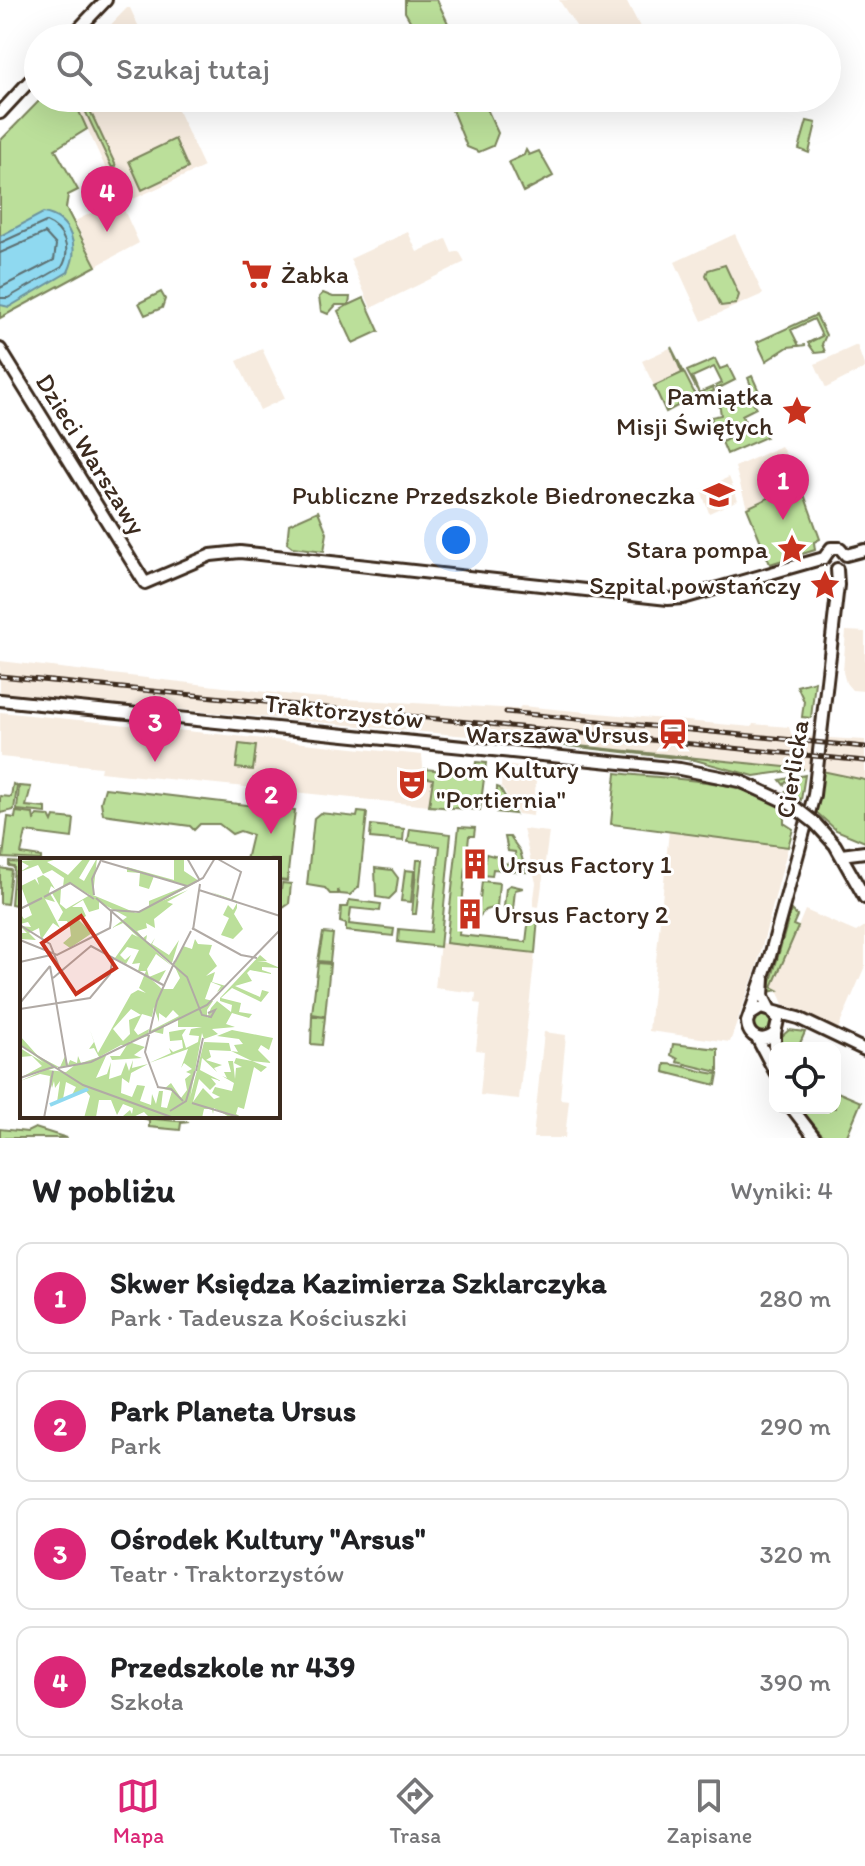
<!DOCTYPE html>
<html lang="pl">
<head>
<meta charset="utf-8">
<style>
  :root { --surface:#fff; --page:#f2f2f2; --text:#202124; --muted:#757577; --line:#e0e0e0; --accent:#db2777 }
  body { margin:0; font-family:Itim,sans-serif; background:var(--page); color:var(--text) }
  .controls { position:absolute; right:24px; bottom:24px; display:grid; overflow:hidden; border-radius:16px; box-shadow:0 8px 32px #0002 }
  .controls button { width:72px; height:72px; display:grid; place-items:center; padding:0; border:0; border-bottom:2px solid var(--line); background:var(--surface); color:var(--text); font:40px sans-serif }
  .you { position:absolute; left:456px; top:540px; width:28px; height:28px; margin:-20px; border:6px solid #fff; border-radius:50%; background:#1a73e8; box-shadow:0 0 0 12px #1a73e833 }
  .badge { display:grid; place-items:center; width:52px; height:52px; border-radius:50%; background:var(--accent); color:#fff; font-size:26px; font-weight:700 }
  .pin { position:absolute; translate:-50% -66px; filter:drop-shadow(0 2px 4px #0008) }
  .pin::after { content:''; position:absolute; top:42px; width:28px; height:24px; background:inherit; clip-path:polygon(0 0,100% 0,50% 100%) }
  .list { margin:0; padding:0; list-style:none }
  h2 { display:flex; justify-content:space-between; align-items:center; height:104px; margin:0; padding:0 32px; font-size:34px }
  h2 small { font-size:26px; font-weight:400; color:var(--muted) }
  .list li { display:grid; grid-template-columns:52px 1fr auto; gap:24px; align-items:center; box-sizing:border-box; height:112px; margin:0 16px 16px; padding:0 16px; border:2px solid var(--line); border-radius:16px }
  .list b { display:block; font-size:30px; white-space:nowrap }
  .list p { margin:0; font-size:26px; white-space:nowrap; color:var(--muted) }
  .list em { font-size:26px; font-style:normal; color:var(--muted) }
  .icon { flex:none; width:44px; height:44px; fill:none; stroke:currentColor; stroke-width:2; stroke-linecap:round; stroke-linejoin:round }
  .map { position:relative; flex:none; width:865px; height:1138px; overflow:hidden }
  .search { position:absolute; background:var(--surface); box-shadow:0 8px 32px #0002; left:24px; right:24px; top:24px; height:88px; display:flex; align-items:center; gap:20px; box-sizing:border-box; padding:0 28px; border-radius:44px; color:var(--muted); font-size:30px }
  .sheet { height:616px; background:var(--surface) }
  nav { display:flex; justify-content:space-around; align-items:center; box-sizing:border-box; height:112px; border-top:2px solid var(--line); background:var(--surface); font-size:22px; color:var(--muted) }
  nav a { display:grid; justify-items:center; gap:4px }
  nav .on { color:var(--accent) }
  .map>svg:first-child { display:block }
</style>
</head>
<body>
<div class="map">
<svg width="865" height="1138" viewBox="0 0 865 1138">
  <rect width="100%" height="100%" fill="#fff"/>
  <filter id="ink" filterUnits="userSpaceOnUse"><feTurbulence type="fractalNoise" baseFrequency=".0125" numOctaves="2"/><feDisplacementMap in="SourceGraphic" scale="16" xChannelSelector="R" yChannelSelector="G"/><feConvolveMatrix kernelMatrix="1 2 1 2 8 2 1 2 1" color-interpolation-filters="sRGB"/></filter>
  <g filter="url(#ink)">
    <path fill="#f6ebdf" d="M559,0H626L641,29L621,38H584Z
      M127,8H130L144,38H98Z
      M73,98H172L204,167L131,200L119,197Z
      M119,199L139,243L96,266L75,221Z
      M408,232L417,252L446,239L452,253L459,251L465,262L371,308L350,259Z
      M735,234L763,294L702,321L675,262Z
      M857,345L865,368L826,388L815,364Z
      M670,348L682,373L654,386L642,361Z
      M262,349L285,398L260,410L237,361Z
      M781,446L800,483L747,508L735,467Z
      M729,477L738,500L709,513L701,490Z
      M846,631L865,632V691L852,690L846,683L843,672Z
      M0,661L310,697L518,709L521,706L752,727L753,724L789,727L792,736L865,740V780L835,776L824,771L685,756L0,693Z
      M0,712L422,755L424,777L433,778L429,806L100,772L101,767L0,757Z
      M503,765L537,769L533,816L518,814L501,786Z
      M523,829L549,832L539,907L533,906L536,883Z
      M669,831L788,847L757,966L730,1042L649,1031Z
      M805,910L856,932L865,926V966L838,1029L783,1004L777,990L772,988Z
      M440,943L535,953L519,1099L480,1095L484,1051L476,1050L481,1004L475,1003L476,993L435,988Z
      M544,1032L566,1035L560,1099L569,1100L565,1138H533Z"/>
    <path fill="#bbdf9a" stroke="#7b845c" stroke-width="2" d="M405,0H437L455,38H420L405,12Z
      M42,98H73L87,129L55,149L78,190L68,195L66,208L96,266L0,318V141Z
      M447,98H482L498,133L493,146L479,152L467,147Z
      M85,100L116,166L112,168L81,102Z
      M807,121L816,123L809,153L799,149Z
      M175,139L188,168L142,190L129,161Z
      M526,150L529,155L539,151L553,176L523,192L509,162L524,155Z
      M725,265L739,295L736,304L721,306L706,275L708,270Z
      M161,292L165,299L162,308L145,315L139,303Z
      M323,293L333,297H350L349,305L364,298L379,331L353,343L338,311L348,305H336L328,314L321,311L319,297Z
      M816,315L826,335L822,344L825,352L815,353L808,343L822,336L814,319L791,330L799,346L806,345L788,347L766,361L757,342Z
      M671,347L696,396L666,412L654,386L682,373Z
      M715,359L720,369L728,366L735,380L717,389L716,386L722,383L714,367L692,377L699,393L713,387L714,391L701,397L687,371Z
      M752,376L762,398L753,402L756,408L742,415L749,429L760,424L766,437L727,454L722,442L735,435L728,422L714,428L711,417L721,415L718,395L729,404L754,393L748,378Z
      M800,483L820,539L814,542L815,550L770,564L747,508Z
      M318,511L327,533L324,551L292,547L287,543L289,524Z
      M815,681L811,718L802,717L804,701L797,686Z
      M478,736L804,769L754,776L695,760Z
      M239,744L256,746L253,770L236,768Z
      M476,762L486,763L480,810L429,806L433,779L424,777L425,769L474,774Z
      M822,771L865,780V842L836,830L815,811Z
      M616,773C669,780 739,777 784,809V823L793,829L788,847L611,824Z
      M805,775L801,800L786,791L793,788L794,783L786,782L784,785L780,780Z
      M13,784L17,786L14,810L0,813V796L11,797Z
      M19,786L31,787L26,806L46,808V813L17,810Z
      M497,787L500,788L515,814L496,812Z
      M105,788L263,807L265,812L270,807L295,810L287,881L278,880V860H246L252,835L240,831L232,834L219,824H200L194,830L190,826L103,814L101,802Z
      M16,812L33,814L34,820L37,815L49,816L52,822L54,817L74,819L72,838L26,832L21,854L41,857V860L3,858L8,817L15,818Z
      M358,812L367,813L359,887L350,895L340,894L338,890V894H330L325,888L307,885L314,818L320,813L357,817Z
      M371,825L404,829L403,841L370,838Z
      M459,827L475,828L474,836H469L459,935L526,942L529,917L538,918L535,953L446,943Z
      M410,829L451,834L440,947L398,942L399,929L431,932L440,846L408,842Z
      M505,837H510L520,851L526,872L493,869L492,876L482,875L486,854L498,857V863L516,864L515,852L508,851Z
      M417,860H422L416,914H412Z
      M9,862L22,863V881L16,905L11,904L14,867L9,866Z
      M0,868L11,870L7,904L0,903Z
      M375,868L392,870L398,878L396,892L389,899L376,897Z
      M405,870L414,871L411,902L401,901Z
      M482,881L499,883L497,907L485,910L478,918Z
      M282,883L291,884L289,904L283,908H278Z
      M510,885L523,888L515,890L513,910L504,907L506,888Z
      M349,900L381,904L380,911L351,908L349,924L394,929L393,936L346,931V924L340,922L341,907H348Z
      M791,910L797,916L793,925L798,927L772,987L778,990L768,992Z
      M323,933L333,934L330,962L318,961Z
      M318,963L330,964L325,1016L312,1014Z
      M754 1024a9 9 0 1 1 18 0a9 9 0 1 1-18 0Z
      M312,1016L325,1017L322,1045L311,1044Z
      M789,1030L805,1032L798,1048H779L781,1037Z
      M673,1044L718,1049V1072L677,1062L678,1059L671,1055Z
      M665,1064C684,1064 699,1073 718,1074L716,1085L664,1072Z
      M835,1091L861,1102L846,1138H825L800,1108H835Z
      M143,1118L189,1122L181,1123L180,1130L149,1127V1120Z
      M35,1128L67,1138H0V1129L27,1132Z"/>
    <path fill="#8fd9f0" stroke="#6d939c" stroke-width="2" d="M43,213C72,218 80,248 68,272L9,307L0,305V236Z"/>
    <g fill="none" stroke-linecap="round" stroke-linejoin="round">
      <path stroke="#5d7072" stroke-width="2" d="M0,243L46,222C64,229 72,250 62,267L8,298H0
        M0,253L45,233L56,245L54,260L0,288"/>
      <g stroke="#3b2a1e" stroke-width="16">
        <path id="secondary" d="M70,38L106,0
          M0,113L38,72
          M0,349L145,583L211,555L240,552L668,599L683,598L824,558
          M846,555L865,550
          M824,558L831,548H840L846,555
          M0,700L680,769L740,781L792,805
          M815,823L835,845L865,898
          M841,855L865,852
          M764,978L763,996L770,1010
          M772,1011L798,1018L865,1050
          M750,1015L761,1008L771,1011L778,1020L775,1033C763,1044 748,1038 747,1022L770,956L814,795L838,585L837,569
          M757,1038L775,1072
          M775,1056V1033
          M792,1108L815,1138"/>
      </g>
      <use href="#secondary" stroke="#fff" stroke-width="10"/>
      <g stroke="#3b2a1e" stroke-width="5">
        <path id="rail" d="M0,676L865,761
          M506,712L865,747"/>
      </g>
      <use href="#rail" stroke="#fff" stroke-width="2" stroke-dasharray="6" stroke-linecap="butt"/>
      <g stroke="#3b2a1e" stroke-width="16" stroke-linecap="butt">
        <path id="secondary-bridge" d="M792,805L815,823"/>
      </g>
      <use href="#secondary-bridge" stroke="#fff" stroke-width="10"/>
    </g>
  </g>
  <defs>
    <g id="supermarket-bare" transform="scale(2.4)"><path d="M-6-5.5h2.5l.6 2H6L4.5 2H-2.5L-4.4-4H-6ZM-1.5 3.2a1.3 1.3 0 1 0 .1 0ZM3 3.2a1.3 1.3 0 1 0 .1 0Z" fill="#c8321e" stroke="#fff" stroke-width="2.5" paint-order="stroke"/></g>
    <g id="sight-bare" transform="scale(2.4)"><path d="M0-6L1.8-2.2L6-1.7L2.9 1.2L3.7 5.4L0 3.3L-3.7 5.4L-2.9 1.2L-6-1.7L-1.8-2.2Z" fill="#c8321e" stroke="#fff" stroke-width="2.5" paint-order="stroke"/></g>
    <g id="school-bare" transform="scale(2.4)"><path d="M0-5L7-2L0 1L-7-2ZM-4 1L0 2.5L4 1V4Q0 6-4 4Z" fill="#c8321e" stroke="#fff" stroke-width="2.5" paint-order="stroke"/></g>
    <g id="station-bare" transform="scale(2.4)"><path d="M-3-6H3Q5-6 5-4V2Q5 4 3 4L4.5 6H3L1.5 4h-3L-3 6H-4.5L-3 4Q-5 4-5 2V-4Q-5-6-3-6ZM-3.5-4v3h7v-3ZM-3.5 1v1.5H-2V1ZM2 1v1.5H3.5V1Z" fill="#c8321e" stroke="#fff" stroke-width="2.5" paint-order="stroke"/></g>
    <g id="theatre-bare" transform="scale(2.4)"><path d="M-5-5.5Q0-4 5-5.5V0Q5 5 0 6Q-5 5-5 0ZM-3.3-2.5H-1v1.5H-3.3ZM1-2.5H3.3v1.5H1ZM-2.8 1Q0 5.5 2.8 1Z" fill="#c8321e" stroke="#fff" stroke-width="2.5" paint-order="stroke"/></g>
    <g id="building-bare" transform="scale(2.4)"><path d="M-4-6H4V6H1V3H-1V6H-4ZM-2.5-4.3h1.7v1.8h-1.7ZM.8-4.3h1.7v1.8H.8ZM-2.5-1h1.7V.8h-1.7ZM.8-1h1.7V.8H.8Z" fill="#c8321e" stroke="#fff" stroke-width="2.5" paint-order="stroke"/></g>
  </defs>
  <g fill-rule="evenodd">
    <use href="#supermarket-bare" x="257" y="274"/>
    <use href="#sight-bare" x="797" y="411"/>
    <use href="#school-bare" x="719" y="495"/>
    <use href="#sight-bare" x="792" y="549"/>
    <use href="#sight-bare" x="825" y="585"/>
    <use href="#station-bare" x="673" y="734"/>
    <use href="#theatre-bare" x="412" y="784"/>
    <use href="#building-bare" x="475" y="864"/>
    <use href="#building-bare" x="470" y="914"/>
  </g>
  <g text-anchor="middle" dominant-baseline="central" stroke-width="6" stroke-linejoin="round" paint-order="stroke">
    <g font-size="26" fill="#3b2a1e" stroke="#fff" text-anchor="end">
      <text x="281" y="274" text-anchor="start">Żabka</text>
      <text x="773" y="396">Pamiątka<tspan x="773" dy="30">Misji Świętych</tspan></text>
      <text x="695" y="495">Publiczne Przedszkole Biedroneczka</text>
      <text x="768" y="549">Stara pompa</text>
      <text x="801" y="585">Szpital powstańczy</text>
      <text x="649" y="734">Warszawa Ursus</text>
      <text x="436" y="769" text-anchor="start">Dom Kultury<tspan x="436" dy="30">"Portiernia"</tspan></text>
      <text x="499" y="864" text-anchor="start">Ursus Factory 1</text>
      <text x="494" y="914" text-anchor="start">Ursus Factory 2</text>
    </g>
    <g font-size="26" fill="#3b2a1e" stroke="#fff">
      <text transform="translate(91 454) rotate(58)">Dzieci Warszawy</text>
      <text transform="translate(344 711) rotate(6)">Traktorzystów</text>
      <text transform="translate(792 769) rotate(-81)">Cierlicka</text>
    </g>
  </g>
  <g transform="translate(20 858)">
    <rect width="260" height="260" fill="#fff"/>
    <path d="M40,0L27,4L48,17L64,0H71L59,20L64,23L77,0L73,37L116,55L129,49V43L166,28L134,18L129,31L119,28L120,15L107,14V9L154,22V0H164V13L179,23L142,43L168,32L147,44L153,46L134,61L135,70L126,65L127,70L117,73L123,80L127,77L126,83L131,86L135,80L132,86L149,97L159,82L152,105L129,87L152,108L136,96L127,111L129,119L146,112L139,124L131,121L142,131H153L160,120L154,107L163,88L172,91L175,81L178,86L192,87L189,96L197,108L186,118L195,114L192,124L206,128L197,134L201,128L191,124L185,141L193,143L187,152V160L191,150L197,143L211,154L212,147L200,143V140L240,97L247,103L237,104H246L260,110L242,109V112L251,115V116L230,112L227,115L232,123L215,128L240,139L242,132L249,134L241,144L212,130L201,140L221,145L219,154L232,156L229,160L212,155L206,166L215,169L192,171L198,176L184,181L182,175L170,240L184,184L209,185L211,193L189,192L191,199L186,202L202,207L194,210L197,214L182,200L180,212L201,223L191,220L196,226L190,232L179,221L173,244L183,230L194,241L200,239L192,235L195,229L212,233L214,225L202,218L207,220L204,214H211L208,203H213L215,221L216,210L222,209L214,205L216,200L232,203L211,193L218,194L214,187L223,186L219,181L197,178L212,172L253,180L249,192L241,187L238,192L251,205L232,203L247,209L241,214L234,209L224,251L218,249L216,256L223,260H211L194,250L193,256L192,251H184L182,260H130L124,254L111,260L103,258L110,252L112,256L113,250L103,246L97,257L91,242H79L76,259L64,260L70,238L65,232L52,237L56,229L46,224L43,241L37,244L40,223L35,230L34,223L32,230L30,223L29,229L30,218L20,216L0,223L25,212L0,220L22,208L12,198L0,199V190L24,205L0,186V178L18,198L39,209L28,212L46,214L55,207L40,209L45,198L48,207L50,202L57,205L58,198L61,205L79,199L74,190L69,191L74,184L70,172L78,195L111,136L118,132L126,135L119,130L126,113H118L120,105L112,106L119,92L107,89L100,97L105,102L111,97L106,106L95,100L112,76L118,79L103,65L92,70L107,59L79,44V51L69,54L63,42L52,49H62L66,58L59,62L72,75L50,90L43,85L51,78L50,70L47,63H38L43,54L32,35L41,30L40,46L46,51L70,37L51,26L43,29L44,20L32,12L23,16L18,7L0,14L9,8L0,3ZM134,149L139,164V155L146,160L153,152L159,158L130,173L143,176L144,167L158,161V169H182L171,171L169,177L179,178L178,184L166,190L162,177L166,171L149,174L150,183L162,182L163,190L153,194L149,190L151,195L129,205L168,191L161,210L164,205L172,211L166,214L171,216L165,221L167,232L161,240L151,225L144,231L152,233L147,250L141,249L143,233H139L136,246L132,236L131,247L120,243L125,228L117,227L112,239L101,235L102,220L109,225L111,215L128,206L112,210L113,202L109,213L106,204L101,217L89,221L91,204L87,216L76,220L86,198H81L101,187H107L100,198H90L92,202L122,200L114,197L125,189L109,184L128,178L129,171L118,177L114,172L122,156L132,159ZM111,151L121,157L109,162L110,176L103,183L93,171ZM23,17L29,21L35,31L31,28L29,34L35,44L25,41L40,70L33,65L21,82L19,70L9,75L16,82L1,81L0,75H7L0,68L11,69L8,64L0,66V55L4,61L12,57L1,28L15,21L19,27L17,20ZM191,34L217,43V50L214,56L223,71L213,81L201,77L209,60L203,57L208,47L213,52L217,45Z" fill="#bbdf9a" fill-rule="evenodd"/>
    <path fill="none" stroke="#8fd9f0" stroke-width="4" d="M30,247L68,231"/>
    <path fill="none" stroke="#b1aaa5" stroke-width="2" d="M167,0L179,21M196,0L221,14L212,42M82,3L167,28M179,32L260,58M74,37L72,21L82,0M24,39L50,25L74,41M76,40L167,119L182,157L191,159L195,152L188,155M0,51L22,40M91,62V52L119,54L183,20L195,0M0,67L30,86L40,111M172,70L221,97L237,100M173,72L180,26M0,82L37,97L90,70L91,62M0,104L31,97M155,104L171,73M30,108L47,208M33,120L71,88L145,128M0,145L30,108M0,151L70,140L90,116L93,99M0,187L63,227L154,260M38,210L71,204L187,147L260,72M176,213L183,180M0,220L33,209M137,229L151,231L163,243M138,229L125,194L137,143L155,103M172,245L222,260M150,253L166,243L175,213M24,260L33,213"/>
    <path fill="#c8321e" fill-opacity="0.15" stroke="#c8321e" stroke-width="4" d="M61,58L96,110L56,136L22,85Z"/>
    <rect width="260" height="260" fill="none" stroke="#3b2a1e" stroke-width="4"/>
  </g>
</svg>
<div class="controls">
<button><svg class="icon" aria-label="locate" viewBox="0 0 24 24"><circle cx="12" cy="12" r="6"/><path d="M12 2v4M12 18v4M2 12h4M18 12h4"/></svg></button>
</div>
<div class="you"></div>
<div class="pin badge" style="left:783px;top:520px">1</div>
<div class="pin badge" style="left:271px;top:834px">2</div>
<div class="pin badge" style="left:155px;top:762px">3</div>
<div class="pin badge" style="left:107px;top:232px">4</div>
<div class="search"><svg class="icon" aria-label="search" viewBox="0 0 24 24"><circle cx="10" cy="10" r="6"/><path d="M15 15l6 6"/></svg>Szukaj tutaj</div>
</div>
<section class="sheet">
<h2>W pobliżu<small>Wyniki: 4</small></h2>
<ul class="list">
<li><span class="badge">1</span><div><b>Skwer Księdza Kazimierza Szklarczyka</b><p>Park · Tadeusza Kościuszki</p></div><em>280 m</em></li>
<li><span class="badge">2</span><div><b>Park Planeta Ursus</b><p>Park</p></div><em>290 m</em></li>
<li><span class="badge">3</span><div><b>Ośrodek Kultury &quot;Arsus&quot;</b><p>Teatr · Traktorzystów</p></div><em>320 m</em></li>
<li><span class="badge">4</span><div><b>Przedszkole nr 439</b><p>Szkoła</p></div><em>390 m</em></li>
</ul>
</section>
<nav>
<a class="on"><svg class="icon" aria-label="map" viewBox="0 0 24 24"><path d="M3 6l6-2 6 2 6-2v14l-6 2-6-2-6 2zM9 4v14M15 6v14"/></svg>Mapa</a>
<a><svg class="icon" aria-label="directions" viewBox="0 0 24 24"><path d="M12 3l9 9-9 9-9-9zM9 14v-3h6M13 9l2 2-2 2"/></svg>Trasa</a>
<a><svg class="icon" aria-label="saved" viewBox="0 0 24 24"><path d="M7 4h10v16l-5-4-5 4z"/></svg>Zapisane</a>
</nav>
</body>
</html>
